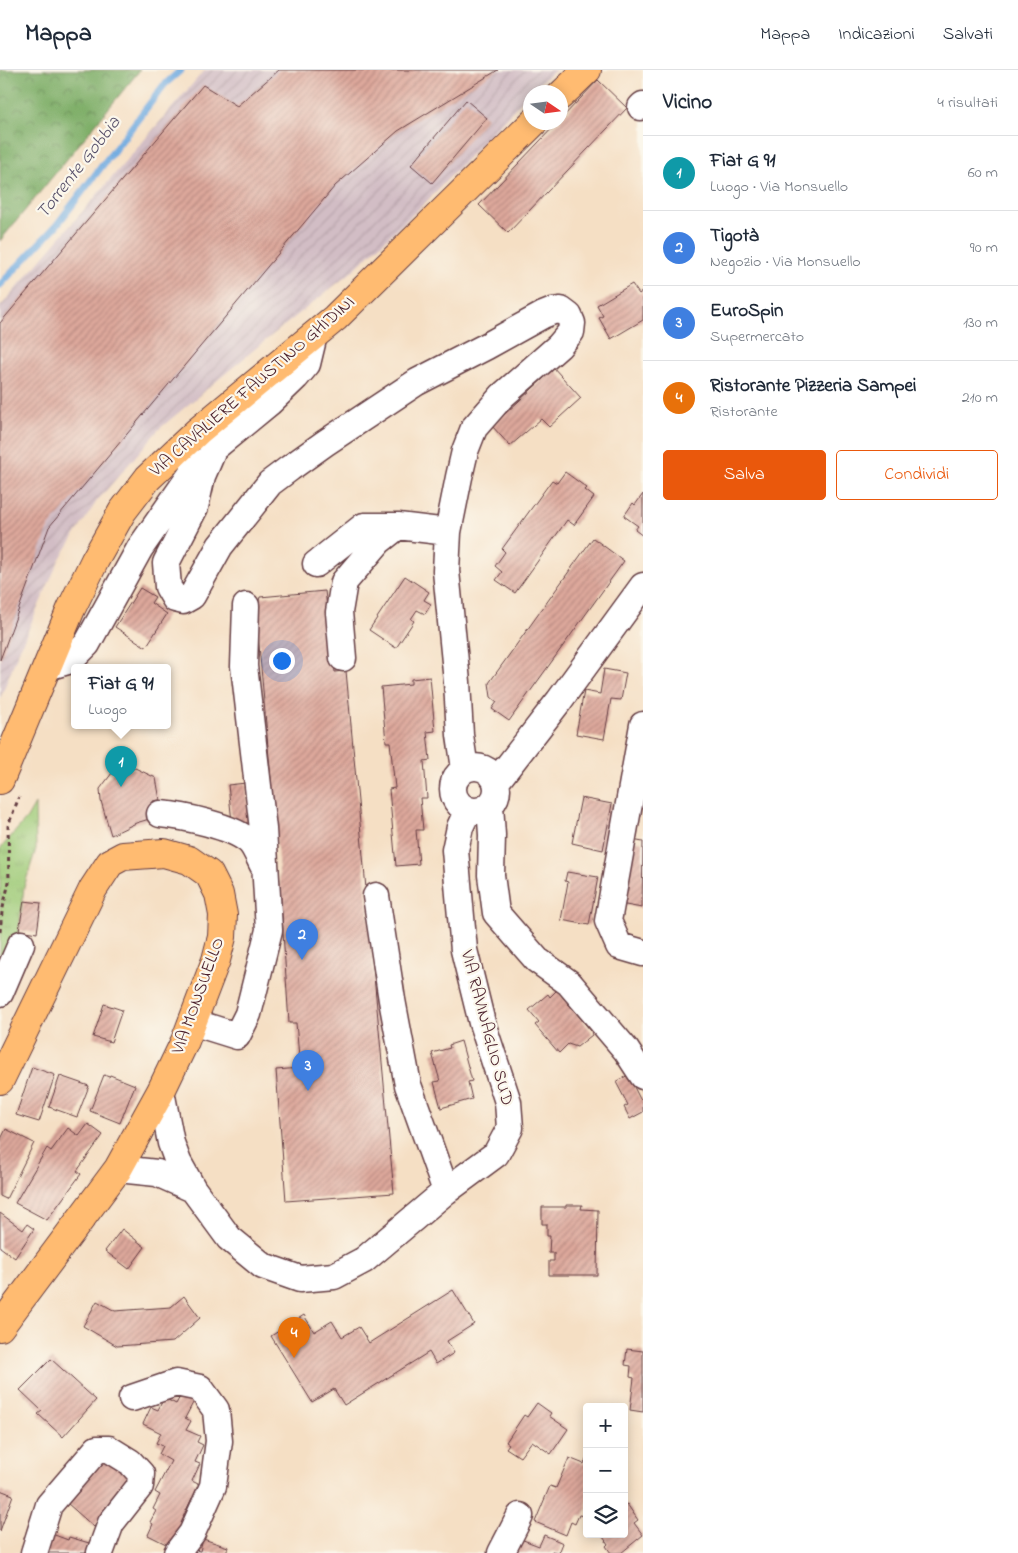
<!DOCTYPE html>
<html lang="it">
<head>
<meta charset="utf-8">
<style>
  :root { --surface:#fff; --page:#f6f6f7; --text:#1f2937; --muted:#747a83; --line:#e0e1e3; --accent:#ea580c }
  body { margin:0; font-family:"Indie Flower",sans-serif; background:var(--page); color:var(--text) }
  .controls { position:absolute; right:15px; bottom:15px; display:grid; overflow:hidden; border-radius:5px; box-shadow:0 2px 12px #0003 }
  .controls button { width:45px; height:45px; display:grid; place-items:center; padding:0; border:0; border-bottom:1px solid var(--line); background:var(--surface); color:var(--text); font:25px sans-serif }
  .compass { position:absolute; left:523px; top:15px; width:45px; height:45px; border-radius:50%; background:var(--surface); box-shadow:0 2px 12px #0003; rotate:103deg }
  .you { position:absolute; left:281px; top:590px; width:18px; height:18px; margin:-12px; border:4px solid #fff; border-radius:50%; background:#1a73e8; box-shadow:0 0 0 8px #1a73e833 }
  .badge { display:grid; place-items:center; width:32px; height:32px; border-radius:50%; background:var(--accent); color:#fff; font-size:16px; font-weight:700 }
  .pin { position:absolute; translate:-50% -41px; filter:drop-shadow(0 1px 2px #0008) }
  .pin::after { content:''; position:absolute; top:26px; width:18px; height:15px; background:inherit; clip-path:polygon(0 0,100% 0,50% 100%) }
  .popup { position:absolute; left:71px; top:594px; width:100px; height:65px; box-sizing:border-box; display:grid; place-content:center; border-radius:5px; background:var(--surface); filter:drop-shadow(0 1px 4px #0005); font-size:16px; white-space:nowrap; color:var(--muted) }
  .popup b { font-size:19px; color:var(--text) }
  .popup::after { content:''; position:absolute; left:50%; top:100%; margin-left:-10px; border:10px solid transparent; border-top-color:var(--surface) }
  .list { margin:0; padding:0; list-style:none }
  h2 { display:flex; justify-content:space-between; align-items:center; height:65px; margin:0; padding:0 20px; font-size:21px }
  h2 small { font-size:16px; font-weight:400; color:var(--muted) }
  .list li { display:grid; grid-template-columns:32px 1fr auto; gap:15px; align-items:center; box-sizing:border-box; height:75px; padding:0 20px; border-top:1px solid var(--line) }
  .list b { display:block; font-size:19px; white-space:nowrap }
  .list p { margin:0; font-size:16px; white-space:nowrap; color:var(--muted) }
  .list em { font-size:16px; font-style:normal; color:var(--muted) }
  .actions { display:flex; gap:10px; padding:15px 20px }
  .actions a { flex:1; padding:11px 0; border:1px solid var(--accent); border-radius:5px; text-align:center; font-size:18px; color:var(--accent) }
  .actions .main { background:var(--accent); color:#fff }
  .icon { flex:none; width:28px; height:28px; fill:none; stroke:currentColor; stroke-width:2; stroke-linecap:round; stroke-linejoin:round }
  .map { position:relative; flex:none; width:643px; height:1483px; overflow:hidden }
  header { display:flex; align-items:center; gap:30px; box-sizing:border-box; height:70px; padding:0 25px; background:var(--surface); border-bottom:1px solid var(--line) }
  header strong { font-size:24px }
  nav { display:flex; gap:28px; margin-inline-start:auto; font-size:18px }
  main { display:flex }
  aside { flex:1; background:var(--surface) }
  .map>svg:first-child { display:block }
</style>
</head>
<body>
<header>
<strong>Mappa</strong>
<nav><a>Mappa</a><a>Indicazioni</a><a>Salvati</a></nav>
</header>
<main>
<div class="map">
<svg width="643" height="1483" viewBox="0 0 643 1483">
  <defs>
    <pattern id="industrial-furrows" width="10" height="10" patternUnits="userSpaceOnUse" patternTransform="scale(1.25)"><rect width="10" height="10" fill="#d2bdc5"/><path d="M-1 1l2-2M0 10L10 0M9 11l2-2" fill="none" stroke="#b6a2a9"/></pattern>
    <pattern id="grass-tufts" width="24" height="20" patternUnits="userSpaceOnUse" patternTransform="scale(1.25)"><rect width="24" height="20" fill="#9eca77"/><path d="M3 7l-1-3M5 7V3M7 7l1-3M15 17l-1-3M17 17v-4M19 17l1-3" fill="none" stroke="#8aad67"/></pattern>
    <pattern id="forest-crowns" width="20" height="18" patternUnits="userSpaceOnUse" patternTransform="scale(1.25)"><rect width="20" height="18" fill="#7eae68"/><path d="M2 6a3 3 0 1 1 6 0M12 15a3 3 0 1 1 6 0" fill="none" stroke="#698d56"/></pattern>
    <pattern id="building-hatch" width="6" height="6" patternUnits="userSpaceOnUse" patternTransform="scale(1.25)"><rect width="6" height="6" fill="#dda89b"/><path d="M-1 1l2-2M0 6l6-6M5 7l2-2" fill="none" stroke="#b5887f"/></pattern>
  </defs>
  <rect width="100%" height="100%" fill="#fbf7ec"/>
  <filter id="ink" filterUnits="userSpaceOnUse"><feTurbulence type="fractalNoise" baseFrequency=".02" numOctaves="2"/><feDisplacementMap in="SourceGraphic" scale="10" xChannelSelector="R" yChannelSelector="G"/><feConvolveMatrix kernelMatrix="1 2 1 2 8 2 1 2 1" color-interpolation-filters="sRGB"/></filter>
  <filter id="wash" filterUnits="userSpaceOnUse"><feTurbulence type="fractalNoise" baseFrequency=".0096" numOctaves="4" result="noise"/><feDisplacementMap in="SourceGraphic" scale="20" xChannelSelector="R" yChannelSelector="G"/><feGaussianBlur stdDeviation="1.12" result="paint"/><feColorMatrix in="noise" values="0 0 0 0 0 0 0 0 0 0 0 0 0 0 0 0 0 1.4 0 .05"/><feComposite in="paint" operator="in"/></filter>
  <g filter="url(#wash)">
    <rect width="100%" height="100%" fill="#f5dfc4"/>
    <path fill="url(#industrial-furrows)" d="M207,0H556L538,14L425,133L349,204L256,278L159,359L97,431L59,490L18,583L0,629V237L202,3Z"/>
    <path fill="url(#grass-tufts)" stroke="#747451" d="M35,734L36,779L24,817L19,860L9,894L0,913V779L27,748Z"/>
    <path fill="url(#forest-crowns)" stroke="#64664a" d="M0,0H140L0,171Z"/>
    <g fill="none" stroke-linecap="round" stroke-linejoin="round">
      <path stroke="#70aae0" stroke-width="7" d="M0,215L56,156L164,15L181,0"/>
    </g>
    <g id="blocks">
      <path fill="url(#building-hatch)" d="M279,0H498L398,61L335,116L49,457L0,590V253L203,15L237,36Z
        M598,10L627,38L508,163L479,135L558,52H560V50Z
        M466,30L487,48L432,113L411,95Z
        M632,214L639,224L643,221V250L611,269L599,248L603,246L597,235Z
        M552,296L581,328L549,357L541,349L510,376L492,356L546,306L544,304Z
        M565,402L587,418L585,420L594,427L574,455L567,450L515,523L496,510L502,502L495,496L505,482L502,479L552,410L557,413Z
        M643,424V466L635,460L638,456L624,446L633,433L635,435Z
        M593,468L624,491L509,651L492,639L497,632L491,627L489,613Z
        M405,506L429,522L424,530L431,534L425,544L417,540L411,549L414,551L396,578L369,560Z
        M140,518L155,527L151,533L167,544L146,577L115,557Z
        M325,521L335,602L346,601L394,1123L286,1131L276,1000L300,998L296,953H289L279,801L256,541L260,527Z
        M604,599L626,603L621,630L611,629L604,669L576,664L584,621L600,624Z
        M430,607L435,661L427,662L430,690L424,691L427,728H420L423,760H416L419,794L396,796L389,719L395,718L390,672H386L381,617L411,614V609Z
        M135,698L156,708L160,730L153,731L156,747L136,753L111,765L101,731L100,719L112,703Z
        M246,713L250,757L232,752L228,715Z
        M581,728L612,734L603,780L572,773Z
        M632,770L643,772L642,838L620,834Z
        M567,802L598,807L589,855L561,850L568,812L565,811Z
        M24,831L41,833L37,863L19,860Z
        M557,920L591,961L592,965L577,977L568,974L559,983L535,955L539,952L529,940L548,924L550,927Z
        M104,934L122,940L111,972L93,967Z
        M461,971L472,1011L468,1012L472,1029L441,1038L434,1012L440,1011L432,983L450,978L449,975Z
        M32,997L55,1005L39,1052L16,1045Z
        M104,1005L109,1007L110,1005L135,1015L120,1053L90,1041Z
        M628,1005L640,1029L643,1027V1042L630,1049L624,1037L628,1035L616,1012Z
        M60,1006L89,1016L77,1047L49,1037Z
        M88,1054L103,1065L77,1101L81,1104L47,1150L15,1133L47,1078L51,1081L68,1058L79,1066Z
        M6,1059L34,1073L6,1129L0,1126V1071Z
        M566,1135H582L581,1139L598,1140L597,1205H549V1191H554V1183H549L550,1166H547V1154H542V1137H566Z
        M0,1143L23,1160L27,1154L34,1159L15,1188L0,1177Z
        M122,1159L145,1177L129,1199L105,1181Z
        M453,1220L474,1254L447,1271L454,1283L436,1294L429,1282L344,1335L334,1319L312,1332L271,1266L304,1245L314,1262L332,1251L342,1267L359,1257L369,1273Z
        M184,1226L200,1248L173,1272L117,1276L83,1256L97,1231L115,1241L171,1237Z
        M627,1279L643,1281V1342L630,1340L634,1308L630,1307L631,1296L625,1295Z
        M51,1289L96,1330L63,1367L38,1344L42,1341L20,1320Z
        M181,1325L194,1331L185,1348L191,1351L186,1360L200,1366L197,1372L203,1375L195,1392L200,1394L192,1411L202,1416L195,1429L192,1428L183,1447L186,1449L172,1477L148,1465L153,1454L150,1452L156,1441L153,1439L160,1425L155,1422L171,1391L159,1384L163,1376L156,1373L161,1363L143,1354L151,1337L158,1340L164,1328L176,1334Z
        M537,1333L551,1343L549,1346L568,1359L551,1384L532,1371L520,1387L506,1378L509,1374L506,1372L524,1345L527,1347Z
        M105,1387L135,1408L94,1457L67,1433Z
        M587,1387V1438L584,1446L579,1445L575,1454L571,1452L566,1465L535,1452L550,1416L556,1418L569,1388L584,1394Z
        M0,1420L13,1425L0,1461Z
        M627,1434L638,1450L634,1453L643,1465L621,1483H611L606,1476L608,1474L601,1464H624V1436Z
        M52,1464L68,1470L69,1467L89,1473L86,1483H46Z
        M544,1465L563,1473L559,1483L552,1481L551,1483H512L518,1468L539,1476Z
        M203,1469L228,1477L226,1483H194L195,1480L200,1481Z"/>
    </g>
  </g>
  <g filter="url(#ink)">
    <use href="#blocks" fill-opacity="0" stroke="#643c42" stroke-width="1"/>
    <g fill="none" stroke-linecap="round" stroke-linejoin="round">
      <g stroke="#643c42" stroke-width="29">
        <path id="minor" d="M641,37L643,35
          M314,265L307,294L296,307L270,332L214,378L202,406L195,437L166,493L168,517L175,529L183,531L192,526L220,476L270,413L290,398L325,373L417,312L487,276L543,245L553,241L561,240L569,246L572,253L571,262L559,276L502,326L474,358L465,381L459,407L448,462L446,501L457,612L460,665L465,699
          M316,494L364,456H398L448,462
          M343,588L339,542L344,512L379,471L398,456
          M47,597L71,590L87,574L140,478L193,402L200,393
          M643,655L608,851L619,876L643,883
          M453 719a22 22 0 1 1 44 0a22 22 0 1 1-44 0Z
          M496,712L559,631L643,516
          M490,735L492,765L491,805L496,843L537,890L569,913L626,980L643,1006
          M160,744C183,746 233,756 250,772C256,778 260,791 265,799
          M0,923L21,874
          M192,952L237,966L248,944L269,860L263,759L244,596L246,536
          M161,1021L171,1073L178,1092L193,1119L229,1168L263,1196L300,1209L334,1206L364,1190L446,1121L408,1015L392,930L376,826
          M118,1099L157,1103L193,1119
          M446,1121L496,1084L510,1058L508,1032L482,953L464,880L455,780L460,757L468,740
          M132,1328L176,1313L200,1318L216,1340L219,1371L213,1416L192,1463L177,1483
          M34,1483L49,1435L97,1379H109L130,1392L141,1404L140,1416L111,1453L100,1483
          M501,1483L520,1446"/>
      </g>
      <g stroke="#643c42" stroke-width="30">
        <path id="major" d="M560,26L587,0
          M0,710L71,539L95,490L122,442L148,408L198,361L335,248L534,52
          M0,1010L93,819L110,793L123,786L164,783L189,790L209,804L219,824L223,845L222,867L216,890L185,971L161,1021L118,1099L0,1257"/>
      </g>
      <path stroke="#643c42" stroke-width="3" stroke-dasharray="4 4" stroke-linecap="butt" d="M0,862L2,842L9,812L8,756L19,727"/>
      <use href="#minor" stroke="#fff" stroke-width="26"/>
      <use href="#major" stroke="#ffbb71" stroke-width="28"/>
    </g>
  </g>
  <g text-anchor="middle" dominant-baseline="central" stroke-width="4.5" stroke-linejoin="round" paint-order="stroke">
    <g font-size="18" fill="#4a1f2b" stroke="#fbf7ec">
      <text transform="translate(253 317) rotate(-41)">VIA CAVALIERE FAUSTINO GHIDINI</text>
      <text transform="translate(199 926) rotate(-70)">VIA MONSUELLO</text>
      <text transform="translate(486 958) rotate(75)">VIA RAVINAGLIO SUD</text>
    </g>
    <g font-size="19" font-style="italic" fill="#57506a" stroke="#fbf7ec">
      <text transform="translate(79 98) rotate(-52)">Torrente Gobbia</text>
    </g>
  </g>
</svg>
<div class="controls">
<button>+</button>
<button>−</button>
<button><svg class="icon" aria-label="layers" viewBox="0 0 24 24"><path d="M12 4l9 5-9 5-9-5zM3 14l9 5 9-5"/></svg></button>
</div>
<svg class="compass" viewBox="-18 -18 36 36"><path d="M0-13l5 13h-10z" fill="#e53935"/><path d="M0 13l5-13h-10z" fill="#747a83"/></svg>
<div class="you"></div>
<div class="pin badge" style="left:121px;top:717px;background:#0f9aa8">1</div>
<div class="popup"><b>Fiat G 91</b>Luogo</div>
<div class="pin badge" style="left:302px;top:890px;background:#3f7fe0">2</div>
<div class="pin badge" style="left:308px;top:1021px;background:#3f7fe0">3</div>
<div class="pin badge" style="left:294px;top:1288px;background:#e8710a">4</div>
</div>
<aside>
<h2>Vicino<small>4 risultati</small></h2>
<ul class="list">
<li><span class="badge" style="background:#0f9aa8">1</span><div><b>Fiat G 91</b><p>Luogo · Via Monsuello</p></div><em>60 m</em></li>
<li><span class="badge" style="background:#3f7fe0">2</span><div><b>Tigotà</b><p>Negozio · Via Monsuello</p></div><em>90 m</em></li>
<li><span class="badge" style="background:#3f7fe0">3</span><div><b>EuroSpin</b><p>Supermercato</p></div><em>130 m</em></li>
<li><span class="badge" style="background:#e8710a">4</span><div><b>Ristorante Pizzeria Sampei</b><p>Ristorante</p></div><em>210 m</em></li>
</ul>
<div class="actions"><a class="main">Salva</a><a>Condividi</a></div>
</aside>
</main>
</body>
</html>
